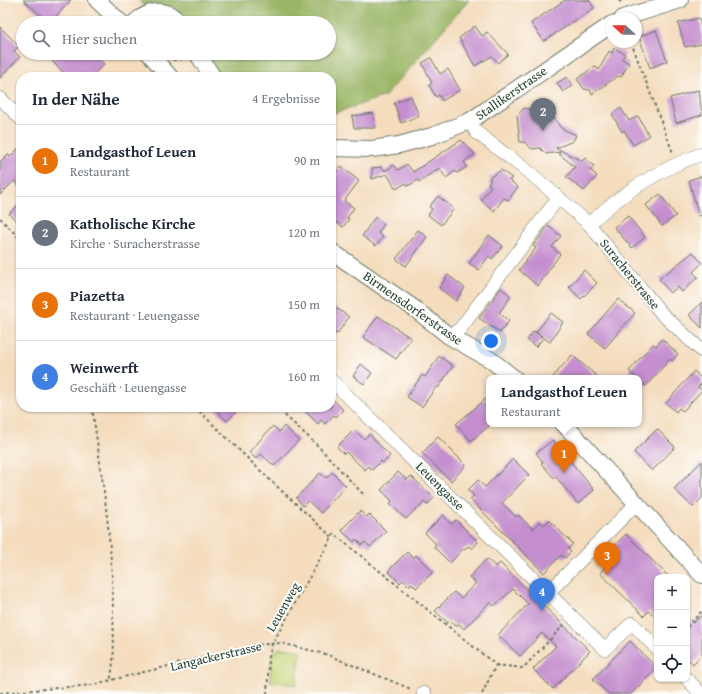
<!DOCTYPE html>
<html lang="de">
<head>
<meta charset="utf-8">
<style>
  :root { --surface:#fff; --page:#f2f2f3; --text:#1f2937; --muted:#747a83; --line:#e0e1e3; --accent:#c8321e }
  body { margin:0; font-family:"Gentium Book Plus",serif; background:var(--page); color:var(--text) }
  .controls { position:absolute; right:12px; bottom:12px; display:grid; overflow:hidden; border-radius:8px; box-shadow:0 1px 3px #0004 }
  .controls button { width:36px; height:36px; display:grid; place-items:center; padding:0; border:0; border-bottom:1px solid var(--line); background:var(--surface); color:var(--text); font:20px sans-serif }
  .compass { position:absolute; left:606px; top:12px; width:36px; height:36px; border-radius:50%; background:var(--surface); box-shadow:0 1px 3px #0004; rotate:291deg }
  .you { position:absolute; left:491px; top:341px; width:14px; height:14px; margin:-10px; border:3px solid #fff; border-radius:50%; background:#1a73e8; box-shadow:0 0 0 6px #1a73e833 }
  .badge { display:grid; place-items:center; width:26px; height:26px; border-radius:50%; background:var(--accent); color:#fff; font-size:13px; font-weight:700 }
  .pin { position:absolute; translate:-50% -33px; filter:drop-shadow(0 1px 2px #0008) }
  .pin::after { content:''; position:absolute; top:21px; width:14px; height:12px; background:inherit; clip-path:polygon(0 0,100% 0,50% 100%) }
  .popup { position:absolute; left:486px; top:375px; width:156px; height:52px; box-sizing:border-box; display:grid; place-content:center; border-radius:8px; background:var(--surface); filter:drop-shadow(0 1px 3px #0005); font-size:13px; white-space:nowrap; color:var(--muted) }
  .popup b { font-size:15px; color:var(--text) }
  .popup::after { content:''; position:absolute; left:50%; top:100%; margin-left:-8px; border:8px solid transparent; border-top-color:var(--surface) }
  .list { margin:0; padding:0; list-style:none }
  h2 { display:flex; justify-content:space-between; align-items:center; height:52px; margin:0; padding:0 16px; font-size:17px }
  h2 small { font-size:13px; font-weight:400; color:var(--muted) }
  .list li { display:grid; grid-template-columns:26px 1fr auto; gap:12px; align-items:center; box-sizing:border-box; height:72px; padding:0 16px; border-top:1px solid var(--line) }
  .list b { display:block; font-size:15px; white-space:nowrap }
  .list p { margin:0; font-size:13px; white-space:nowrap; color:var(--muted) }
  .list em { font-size:13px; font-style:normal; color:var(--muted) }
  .icon { flex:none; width:22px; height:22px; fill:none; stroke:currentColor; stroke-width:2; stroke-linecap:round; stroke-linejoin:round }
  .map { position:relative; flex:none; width:702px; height:694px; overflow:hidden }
  .search { position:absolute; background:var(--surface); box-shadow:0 1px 3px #0004; left:16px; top:16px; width:320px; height:44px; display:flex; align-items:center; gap:10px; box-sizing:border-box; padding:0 14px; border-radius:22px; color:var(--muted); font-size:15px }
  .panel { position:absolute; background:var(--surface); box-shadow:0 1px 3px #0004; left:16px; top:72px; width:320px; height:340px; border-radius:16px }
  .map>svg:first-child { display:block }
</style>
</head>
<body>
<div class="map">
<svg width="702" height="694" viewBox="0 0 702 694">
  <rect width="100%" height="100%" fill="#fdfcf7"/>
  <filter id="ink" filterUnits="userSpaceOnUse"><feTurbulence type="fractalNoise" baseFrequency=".025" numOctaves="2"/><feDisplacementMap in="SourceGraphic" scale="8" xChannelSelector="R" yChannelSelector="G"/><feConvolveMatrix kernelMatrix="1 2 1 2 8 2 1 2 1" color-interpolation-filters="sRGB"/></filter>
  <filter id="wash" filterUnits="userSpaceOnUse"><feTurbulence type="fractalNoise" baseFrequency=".012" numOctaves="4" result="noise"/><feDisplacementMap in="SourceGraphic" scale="16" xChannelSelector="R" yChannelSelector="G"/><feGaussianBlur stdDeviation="0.9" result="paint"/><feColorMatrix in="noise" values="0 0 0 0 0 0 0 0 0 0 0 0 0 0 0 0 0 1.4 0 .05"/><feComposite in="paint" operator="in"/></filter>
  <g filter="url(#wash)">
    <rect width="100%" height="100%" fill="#f4dcbd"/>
    <path fill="#c4d477" stroke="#728856" d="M280,648L301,651L296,685L270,681L272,654Z"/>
    <path fill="#9bb668" stroke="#5d7a4e" d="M139,0H469L385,96L332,114L331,122V77H213L197,53H329V23H179L148,13Z"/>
    <g id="blocks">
      <path fill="#c48ecf" d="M23,0H71L50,23Z
        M565,0H589L594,8L544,41L531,23Z
        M699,18L702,31V44L685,47L678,23Z
        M475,26L482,36L487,32L508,54L498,63L492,56L475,66L459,38Z
        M0,27L19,46L14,51L20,57L0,78Z
        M656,30L667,61L650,68L639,37Z
        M614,48L625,54L622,59L629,63L621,77L618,76L592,94L590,90L584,89L577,79L595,66L599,70L609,51L612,53Z
        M59,53H92L104,64L91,77H68L52,61Z
        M431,58L440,74L448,69L460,90L442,101L439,95L436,97L429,85L432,83L422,63Z
        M567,77L573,86L563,92L557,83Z
        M699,90L702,115L676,123L670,98Z
        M411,96L419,116L401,123L394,103Z
        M546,107L561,128L576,135L573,141L556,148L582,161L585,158L594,166L590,170L597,176L584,191L566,177L575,167L559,154L560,152L546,154L540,148L532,149L524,142H520L517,116L524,108L542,111Z
        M621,108L629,121L638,116L649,136L633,145L624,130L622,132L612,114Z
        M373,113L375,128H354L352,116Z
        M461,140L475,154L464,162L467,167L457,173L455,171L446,178L439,168L419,182L418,180L408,186L406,183L396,189L387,174L372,179V168L382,167L385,171L394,165L398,170L407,164L413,172Z
        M21,146V188L14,181L0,195V162L8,154L10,157Z
        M341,166L359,181L344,201L354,208L347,218L349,219L343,227L331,218V169L336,172Z
        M501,170L512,178L509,180L518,187L508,200L504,198L494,211L481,200L491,186L488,184L491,180L489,178Z
        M702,176V215L699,216L689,180Z
        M660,194L676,216L662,226L646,205Z
        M438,196L454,209L441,225L428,215L432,209L429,207Z
        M21,202V225L9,214Z
        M628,216L645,237L632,248L614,227Z
        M375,217L384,224L378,233L383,237L376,246L362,236Z
        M548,226L561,236L552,247L560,254L538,286L519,270L536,248L533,246Z
        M418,230L427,237L406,266L396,259Z
        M489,235L503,246L492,259L489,256L479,270L469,263Z
        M693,252L702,263L693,272L698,277L682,292L678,287L670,293L659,279Z
        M584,270L597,283L581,299L569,287Z
        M448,275L465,288L456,301L439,288Z
        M501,288L511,296L499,313L509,321L500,333L479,318Z
        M618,299L635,313L605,348L588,334Z
        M702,302V328L689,315Z
        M331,304L349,317L337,334L331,330Z
        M551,313L563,322L550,342L536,332Z
        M378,316L411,338L396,359L363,337Z
        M534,331L543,338L536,347L527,340Z
        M662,339L678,354L672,361L670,359L646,386L629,371L653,344L656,346Z
        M572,355L599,378H552Z
        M439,356L453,366L438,388L436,387L422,407L407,397L422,375L425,377Z
        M361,364L372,373L364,384L353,376Z
        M694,371L702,379V383L698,387L702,390L683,411L679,408L676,412L666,403Z
        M489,396V426L471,441L456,424Z
        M331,397L343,410L336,417L334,415L325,424L321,420L318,424L301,407H331Z
        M213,407H241L227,421Z
        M273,426L279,432L284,426L299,440L274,466L261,454L256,459L249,452Z
        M657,429L675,447L652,471L634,452Z
        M354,430L364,439L369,434L390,456L383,463L381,461L372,470L368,466L365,470L346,452L344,454L337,447Z
        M438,437L466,465L451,481L422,453Z
        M553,440L594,490L578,504L556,477L554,478L541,463L543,462L536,453Z
        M513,459L529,475L502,503L516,517L518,515L533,529L540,521L544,525L549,520L573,544L568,549L571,552L565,558L561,555L544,573L470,499L474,496L468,490L478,480L485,487Z
        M702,461V498L693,507L674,489Z
        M332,472L346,486L321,513L308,501L303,506L296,498L320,473L326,478Z
        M398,472L407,480L411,476L434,498L427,505L424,502L419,508L418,507L406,519L390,504L392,501L381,490Z
        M360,511L367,517L369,514L386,531L370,547L365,542L362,545L356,539L354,542L341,530Z
        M443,515L451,524L456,520L478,542L472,549L469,546L462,550L450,563L434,547L436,544L425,533Z
        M626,534L669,577H657V618L649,611L644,616L600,573L605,567L601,563L612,552L610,550Z
        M407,552L413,558L416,555L433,572L416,588L411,583L409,586L403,580L400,583L388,571Z
        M487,559L496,567L500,563L590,651L553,689L533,669L556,646L549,640L542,633L520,656L498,635L528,604L513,589L494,606L490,602L464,629L459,624L456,626L450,621L448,623L435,611L454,592L461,598L476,583L469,577Z
        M702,615V654L693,664L687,658V617L693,623Z
        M630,641L657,668L631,694H609L593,679Z"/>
    </g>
  </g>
  <g filter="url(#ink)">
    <use href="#blocks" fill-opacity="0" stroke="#6a7564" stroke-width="1"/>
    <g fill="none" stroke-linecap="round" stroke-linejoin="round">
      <g stroke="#6a7564" stroke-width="14">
        <path id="minor" d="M0,98L21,119
          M470,121L476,132L530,173L589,224L662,314L702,351
          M589,224C622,193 659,169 702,154
          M449,336L460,329L559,197
          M331,380L605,649L632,623L657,649
          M548,593L637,503
          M687,679L701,694
          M423,693L425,694"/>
      </g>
      <g stroke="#6a7564" stroke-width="18">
        <path id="major" d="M97,0L121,23
          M623,18L680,0
          M134,23C149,10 166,6 179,23
          M149,53L170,77
          M197,53L213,77
          M331,148L372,149L399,145L432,136L470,121L612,24
          M331,251L415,309L449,336L491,360L514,378
          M564,424L702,575"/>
      </g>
      <path stroke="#6a7564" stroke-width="2" stroke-dasharray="3 3" stroke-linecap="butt" d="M619,0L622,4
        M631,42L673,153
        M173,60L184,59
        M0,218L21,240
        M92,407C102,476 113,545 113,615C114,638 115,659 110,682
        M195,407L271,481L332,537
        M276,407L317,445L363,494
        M687,627L702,611
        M496,665L523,668L564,625
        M0,693L91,685L255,645L281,643L325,654L411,689
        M267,694L269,657L272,644L334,534L496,665L482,694"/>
      <use href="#minor" stroke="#fff" stroke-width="13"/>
      <use href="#major" stroke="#fff" stroke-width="16"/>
    </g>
  </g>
  <g text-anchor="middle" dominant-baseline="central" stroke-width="4" stroke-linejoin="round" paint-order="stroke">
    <g font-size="13" fill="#1f3d34" stroke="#fdfcf7">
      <text transform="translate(511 93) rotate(-35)">Stallikerstrasse</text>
      <text transform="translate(630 274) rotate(51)">Suracherstrasse</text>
      <text transform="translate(413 308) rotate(35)">Birmensdorferstrasse</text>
      <text transform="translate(440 486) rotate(45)">Leuengasse</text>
      <text transform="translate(283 607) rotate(-60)">Leuenweg</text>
      <text transform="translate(216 656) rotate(-13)">Langackerstrasse</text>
    </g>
  </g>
</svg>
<div class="controls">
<button>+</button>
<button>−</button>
<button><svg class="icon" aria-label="locate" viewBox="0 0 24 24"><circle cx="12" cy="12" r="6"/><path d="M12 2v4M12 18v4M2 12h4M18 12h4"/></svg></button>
</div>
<svg class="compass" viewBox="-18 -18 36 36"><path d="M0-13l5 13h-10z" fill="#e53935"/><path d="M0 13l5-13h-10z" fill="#747a83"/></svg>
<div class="you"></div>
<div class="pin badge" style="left:564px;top:473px;background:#e8710a">1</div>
<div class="popup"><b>Landgasthof Leuen</b>Restaurant</div>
<div class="pin badge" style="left:543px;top:131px;background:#6b7280">2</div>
<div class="pin badge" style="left:607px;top:575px;background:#e8710a">3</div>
<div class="pin badge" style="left:542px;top:611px;background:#3f7fe0">4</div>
<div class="search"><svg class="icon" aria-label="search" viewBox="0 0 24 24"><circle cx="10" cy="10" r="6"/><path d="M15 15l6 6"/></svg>Hier suchen</div>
<section class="panel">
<h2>In der Nähe<small>4 Ergebnisse</small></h2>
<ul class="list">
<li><span class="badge" style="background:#e8710a">1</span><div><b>Landgasthof Leuen</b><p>Restaurant</p></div><em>90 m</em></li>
<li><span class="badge" style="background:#6b7280">2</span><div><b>Katholische Kirche</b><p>Kirche · Suracherstrasse</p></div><em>120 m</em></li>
<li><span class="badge" style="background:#e8710a">3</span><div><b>Piazetta</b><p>Restaurant · Leuengasse</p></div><em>150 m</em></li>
<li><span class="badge" style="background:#3f7fe0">4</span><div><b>Weinwerft</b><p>Geschäft · Leuengasse</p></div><em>160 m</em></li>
</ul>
</section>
</div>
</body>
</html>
